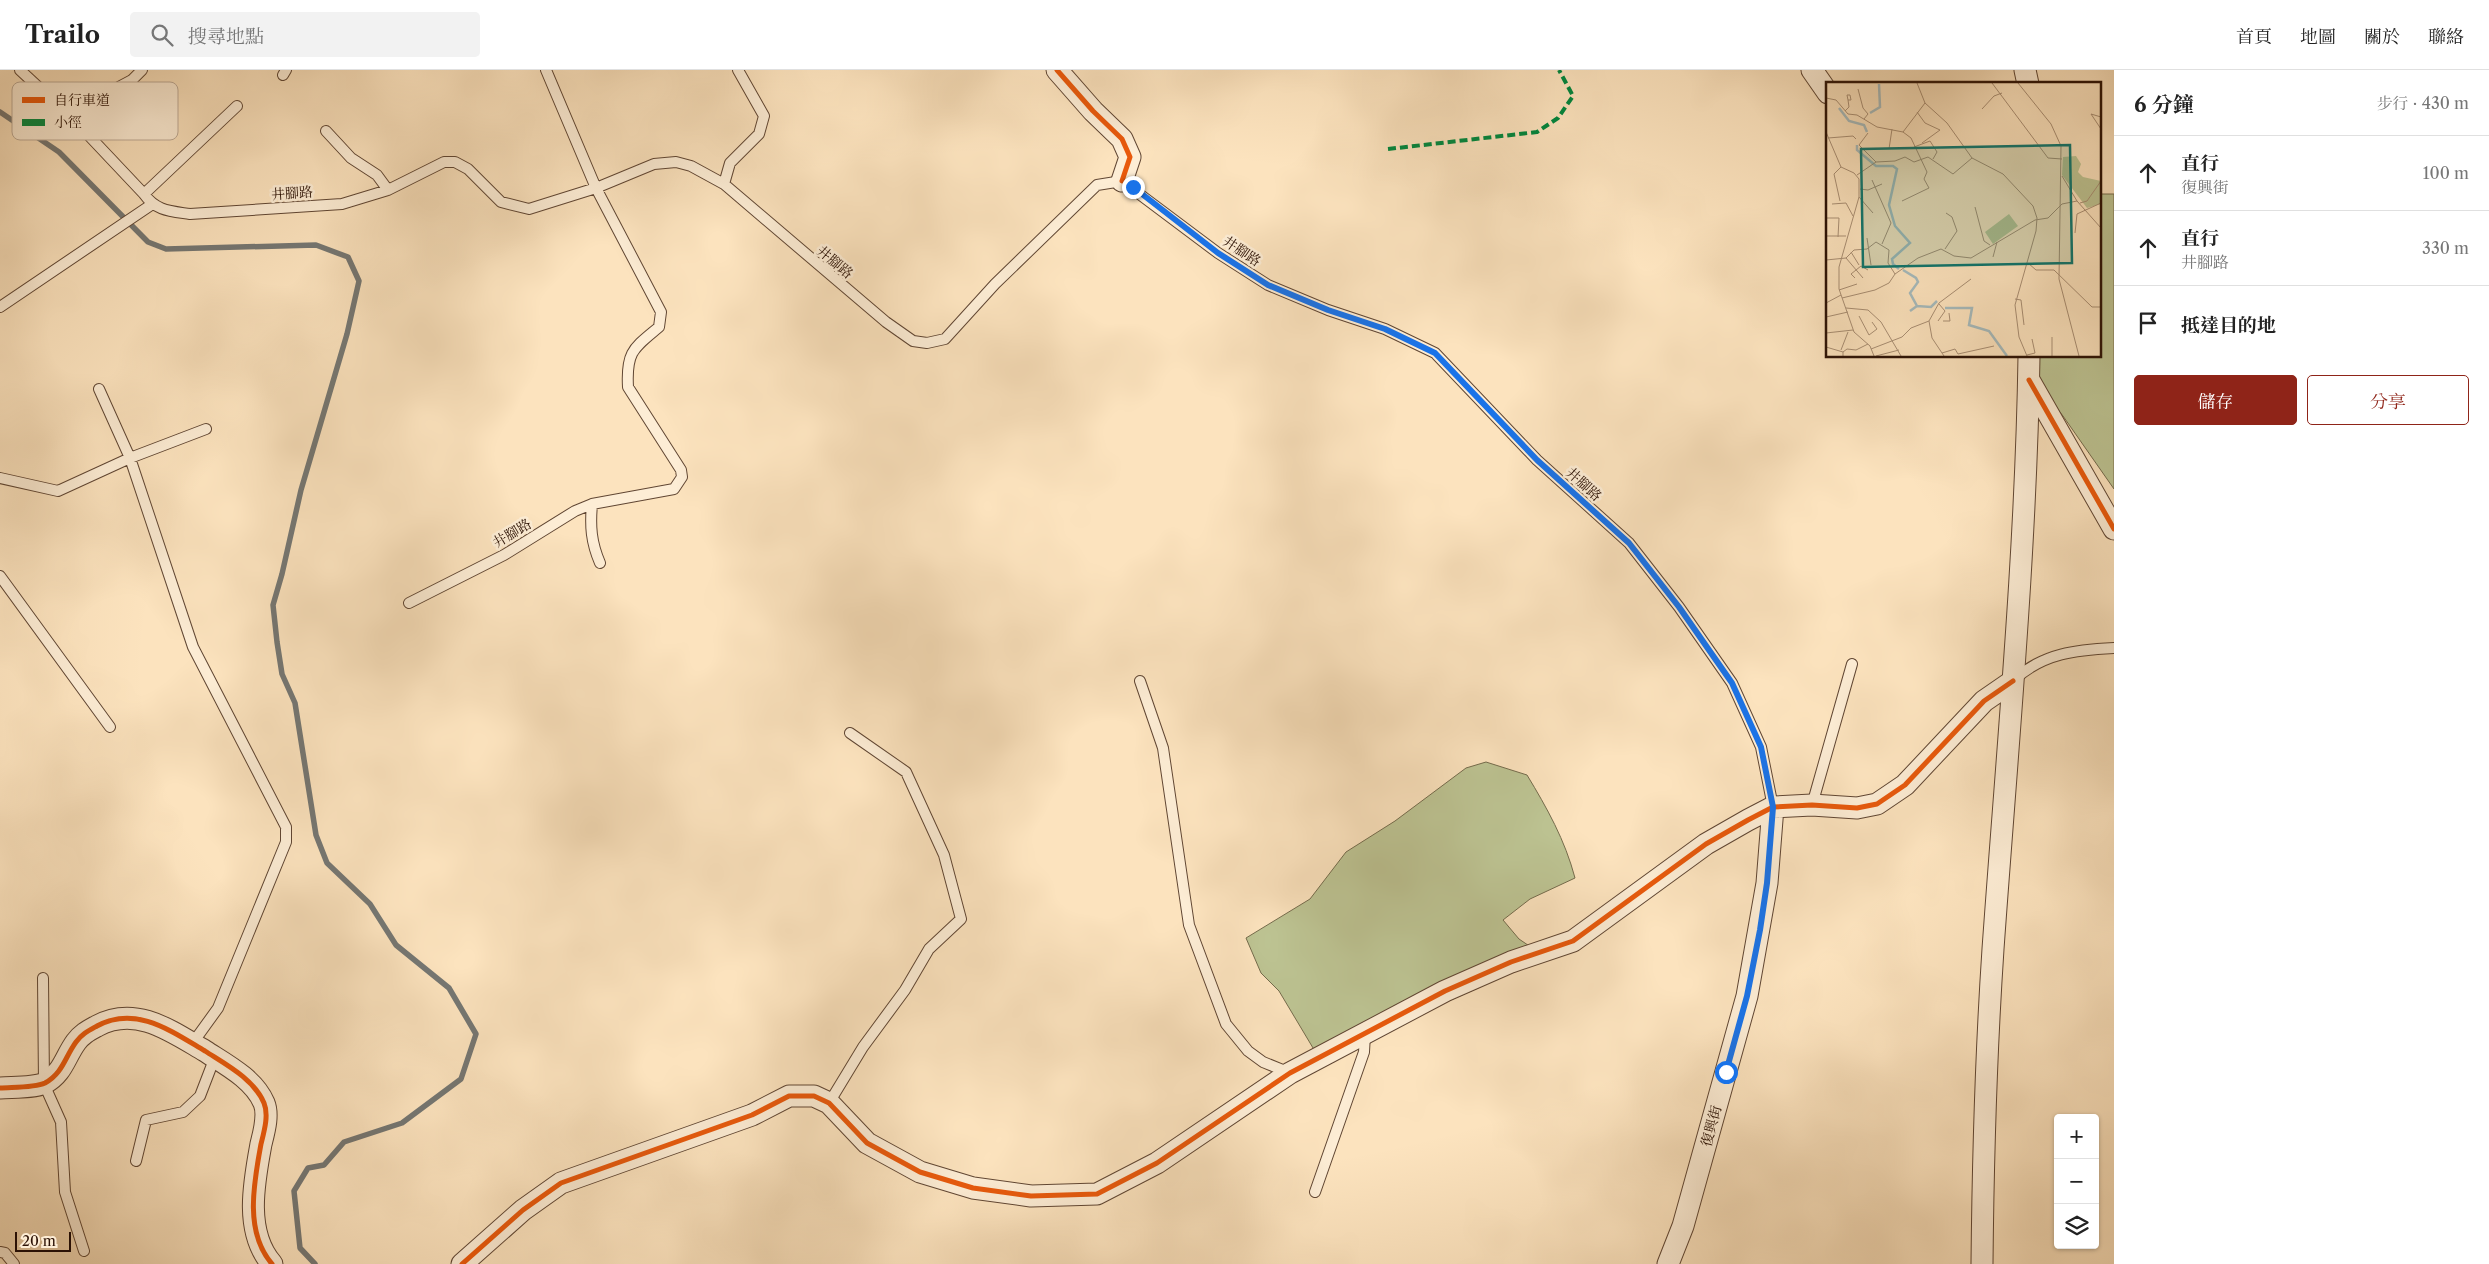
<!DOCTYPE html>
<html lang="zh-TW">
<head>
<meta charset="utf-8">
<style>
  :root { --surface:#fff; --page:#f2f2f2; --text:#222; --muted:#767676; --line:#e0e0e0; --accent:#8f2418 }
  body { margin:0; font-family:"Libre Caslon Text","Noto Serif TC",serif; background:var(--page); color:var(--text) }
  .controls { position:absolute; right:15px; bottom:15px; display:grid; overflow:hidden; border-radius:5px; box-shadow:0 1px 4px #0004 }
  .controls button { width:45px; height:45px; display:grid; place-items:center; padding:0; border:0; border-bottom:1px solid var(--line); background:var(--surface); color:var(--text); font:25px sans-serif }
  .scale { position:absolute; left:15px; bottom:12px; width:56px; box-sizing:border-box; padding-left:5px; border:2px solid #2c1205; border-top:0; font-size:14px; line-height:18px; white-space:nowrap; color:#2c1205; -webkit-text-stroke:4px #fdedd5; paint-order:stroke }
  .stop { position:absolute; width:15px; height:15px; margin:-11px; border:4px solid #1a73e8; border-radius:50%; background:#fff }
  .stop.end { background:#1a73e8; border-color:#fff; box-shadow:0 1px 5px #0008 }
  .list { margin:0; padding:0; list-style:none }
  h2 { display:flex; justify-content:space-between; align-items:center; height:65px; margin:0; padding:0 20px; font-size:21px }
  h2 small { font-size:16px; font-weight:400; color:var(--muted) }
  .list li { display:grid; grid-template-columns:32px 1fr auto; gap:15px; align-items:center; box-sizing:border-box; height:75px; padding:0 20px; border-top:1px solid var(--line) }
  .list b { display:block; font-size:19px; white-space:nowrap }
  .list p { margin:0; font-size:16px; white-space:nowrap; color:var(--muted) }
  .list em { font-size:16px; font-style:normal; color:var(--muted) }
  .actions { display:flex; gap:10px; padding:15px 20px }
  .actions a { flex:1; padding:11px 0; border:1px solid var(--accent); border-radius:5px; text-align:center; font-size:18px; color:var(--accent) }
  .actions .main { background:var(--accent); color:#fff }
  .icon { flex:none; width:28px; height:28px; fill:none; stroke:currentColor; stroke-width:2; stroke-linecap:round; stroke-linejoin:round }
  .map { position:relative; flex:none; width:2114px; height:1194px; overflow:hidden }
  header { display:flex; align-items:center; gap:30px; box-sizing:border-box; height:70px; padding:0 25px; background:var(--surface); border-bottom:1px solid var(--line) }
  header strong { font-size:24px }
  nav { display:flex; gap:28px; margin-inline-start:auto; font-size:18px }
  .search { width:350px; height:45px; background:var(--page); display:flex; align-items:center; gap:12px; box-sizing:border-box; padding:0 18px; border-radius:5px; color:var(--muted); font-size:19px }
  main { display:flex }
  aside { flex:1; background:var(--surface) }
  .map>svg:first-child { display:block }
</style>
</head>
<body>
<header>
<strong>Trailo</strong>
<div class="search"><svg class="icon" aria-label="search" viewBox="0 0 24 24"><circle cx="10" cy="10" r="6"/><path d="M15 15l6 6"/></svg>搜尋地點</div>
<nav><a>首頁</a><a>地圖</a><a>關於</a><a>聯絡</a></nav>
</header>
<main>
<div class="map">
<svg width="2114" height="1194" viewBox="0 0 2114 1194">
  <rect width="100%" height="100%" fill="#fce3be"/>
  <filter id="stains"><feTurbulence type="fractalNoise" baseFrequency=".004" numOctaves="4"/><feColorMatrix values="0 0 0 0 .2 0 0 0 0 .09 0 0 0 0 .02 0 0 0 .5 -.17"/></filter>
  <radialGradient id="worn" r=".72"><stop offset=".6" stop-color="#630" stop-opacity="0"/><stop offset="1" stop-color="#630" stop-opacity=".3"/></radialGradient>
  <path fill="#bdc493" stroke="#746b4c" d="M2100,124H2114V419L2063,346L2030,304L2033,286H2100Z
    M1486,692L1527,705C1547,738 1565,770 1575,808L1530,829L1503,850L1519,869L1544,886L1478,918L1319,988L1279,921L1261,903L1246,868L1310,829L1346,782L1395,751L1466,698Z"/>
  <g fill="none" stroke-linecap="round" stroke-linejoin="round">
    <path stroke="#757773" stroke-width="5.5" d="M0,42L59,82L148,172L166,179L316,175L348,187L359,211L347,264L301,420L282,504L273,535L277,572L282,604L295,633L316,765L327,793L370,834L396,875L449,918L476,964L461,1009L402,1053L344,1072L324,1095L308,1098L294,1121L300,1178L315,1194"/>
    <g stroke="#604633" stroke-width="12">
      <path id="service" d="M20,0L77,53L144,124C156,141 170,141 190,144L342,134L388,120L444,92H455L468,99L501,132L529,139L596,118L654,94L676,92L691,96L724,114L886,252L913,271L927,273L945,269L995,214L1097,115L1122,111L1218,183L1268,215L1328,240L1385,259L1435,283L1537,390L1629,473L1679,537L1732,613L1761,677L1773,737
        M283,5L286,0
        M77,53L100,27L132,10L142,0
        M326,61L351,88L377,105L388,120
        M724,114L730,93L759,64L764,46L738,0
        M144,124L237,36
        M0,237L151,135
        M99,319L130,388L193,577L286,757V772L218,938L192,974
        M0,408L58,421L130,388L206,359
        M592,434C590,456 591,472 600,493
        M0,506L110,657
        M409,533L504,485L575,441L592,434L674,419L682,407L681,400L628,317C626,281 634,278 659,257L661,242L596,118L546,0
        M2015,609C2044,583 2076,580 2114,578
        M1140,611L1163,678L1189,855L1226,954L1248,981L1263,992L1290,1003
        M1812,735L1852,594
        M43,908L44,1014L61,1052L65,1122L84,1181
        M829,1033L863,977L905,920L929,879L961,849L944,785L906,702L850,663
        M136,1091L146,1050L183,1042L200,1026L215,987
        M1315,1122L1364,982L1365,964
        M0,1182L5,1183L14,1194"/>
    </g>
    <g stroke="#604633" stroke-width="23">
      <path id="minor" d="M1057,0L1093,41L1122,69L1130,87L1122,111
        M1812,0L1828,23
        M2025,0L2028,14
        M2029,310L2114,459
        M0,1018C13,1017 34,1018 45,1013C63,1003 65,987 76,972C82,964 88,961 97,956C136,935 171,961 205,981C225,994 254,1009 264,1033C269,1045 264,1062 261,1074C254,1112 244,1162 272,1194
        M462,1194L523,1140L561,1113L752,1045L789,1026H814L829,1033L867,1073L920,1102L973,1118L1031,1126L1097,1124L1157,1093L1290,1003L1445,921L1511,892L1573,871L1706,774L1748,750L1773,737L1812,735L1857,738L1877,734L1905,715L1984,631L2013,611
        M1668,1194L1683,1156L1747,926L1767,813L1773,737
        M1982,1194C1983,1089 1986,984 1993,879C2007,682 2026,484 2029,286"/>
    </g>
    <use href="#service" stroke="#fdedd5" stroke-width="10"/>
    <use href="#minor" stroke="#fdedd5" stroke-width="21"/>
    <path stroke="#00873e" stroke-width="4" stroke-dasharray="8 4" stroke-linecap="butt" d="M1388,79L1537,62L1558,48L1573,26L1559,0"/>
    <g stroke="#fdedd5" stroke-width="8">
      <path id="cycleway" d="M1057,0L1093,41L1122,69L1130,87L1122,111
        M2029,310L2114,459
        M0,1018C13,1017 34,1018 45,1013C63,1003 65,987 76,972C82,964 88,961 97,956C136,935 171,961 205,981C225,994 254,1009 264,1033C269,1045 264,1062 261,1074C254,1112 244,1162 272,1194
        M462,1194L523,1140L561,1113L752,1045L789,1026H814L829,1033L867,1073L920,1102L973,1118L1031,1126L1097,1124L1157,1093L1290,1003L1445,921L1511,892L1573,871L1706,774L1748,750L1773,737L1812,735L1857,738L1877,734L1905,715L1984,631L2013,611"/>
    </g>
    <use href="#cycleway" stroke="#e8590c" stroke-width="5"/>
  </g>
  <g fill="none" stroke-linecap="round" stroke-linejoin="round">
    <path stroke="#1a73e8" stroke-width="6" d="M1133,117L1218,183L1268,215L1328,240L1385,259L1435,283L1537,390L1629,473L1679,537L1732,613L1761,677L1773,737L1767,813L1760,860L1747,926L1726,1002"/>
  </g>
  <g text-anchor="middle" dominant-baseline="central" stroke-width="5" stroke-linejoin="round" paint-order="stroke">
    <g font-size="14" fill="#2c1205" stroke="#fdedd5">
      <text transform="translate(292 123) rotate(-4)">井腳路</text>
      <text transform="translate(1242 181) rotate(34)">井腳路</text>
      <text transform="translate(835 192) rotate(40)">井腳路</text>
      <text transform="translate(1584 414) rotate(42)">井腳路</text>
      <text transform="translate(512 463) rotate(-31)">井腳路</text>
      <text transform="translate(1711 1056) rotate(-75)">復興街</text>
    </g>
  </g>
  <g transform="translate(1826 12)">
    <rect width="275" height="275" fill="#fce3be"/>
    <path d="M250,74L255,82L252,90L257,95L275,99V122L261,126L236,93L237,75ZM183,132L192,144L167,162L159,150Z" fill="#bdc493"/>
    <path fill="none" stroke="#a6bbbd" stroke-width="2.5" d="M13,26L23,39L38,43L41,50M44,31L54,25L53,2M31,63V68L50,84H67L71,87L63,123L69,144L84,161L66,177L67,182L73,187M77,188L90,196L92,200L84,211L91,224M119,226H146L143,243L163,249L181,274M84,229L91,224L105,225L111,219"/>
    <path fill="none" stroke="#a98f74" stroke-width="1" d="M91,1L99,21L121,41L146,76M166,1L222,76L236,77M192,1L225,42L235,64L233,197L253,274M32,7L37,26L42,32L38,37M0,16L10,18L22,32L31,33L51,45L77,50L85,56L101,90L98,97L103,106L76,119M156,27L168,14L176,11M19,29L23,25L22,18L21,13H24L25,18H22M91,30L99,41L114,48L96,61M275,35L265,32L275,47M0,50L15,85L28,91L33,97V115L13,185V207L28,250L44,264L48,274M77,50L99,21M42,51L33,63L50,80L69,79L79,75L88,80L102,75L127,92L146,76L177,92L207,124L211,136L210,149L189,223L193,255L201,274M2,56L27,54L30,57M88,65L104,59L111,70L107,77M63,67L66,47M31,93L50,80M236,94L251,119L275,146M46,98L65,141L56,162M34,107L42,108L56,102M33,115L47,131M14,119L8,92L15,85M254,121L261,119L275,99M6,122L20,121L27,134M149,125L158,159L164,163M0,136H13L12,155M249,151L251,132L275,121M0,154H20M41,156L45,183M119,167L131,149L126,135L120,131M25,170L33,183M167,175L171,160M20,176L37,196M0,178L20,176L28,168L41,167L50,160L63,168L62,181L69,192M202,181L210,188H228L266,225H275M69,192L92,176L115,167L128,174L145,176L209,138L222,136L236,122L251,119M29,196L25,192L35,184L42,188M13,208L31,202M16,216L49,208L63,201L69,192M189,217L195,218L198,243M0,221L15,213M20,226L42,228L55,240L75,274M33,234L43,253L51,247L46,240M0,235L22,230M112,239L119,229L113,222M117,239H124L123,231M0,251L27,248M226,255V274M0,265L17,270M45,267L76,255L85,246L103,239M15,268L22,250M116,271L129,267L132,272L168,264M201,273L209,271L206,257M17,274V270L21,267L30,268L42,262M50,274L73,268M118,274L106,256L103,239L113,221L145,197"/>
    <path fill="#0f766e" fill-opacity="0.15" stroke="#0f766e" stroke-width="2.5" d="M244,63L246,181L37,185L35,67Z"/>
    <rect width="275" height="275" fill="none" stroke="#2c1205" stroke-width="2.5"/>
  </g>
  <rect x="12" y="12" width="166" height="58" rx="8" fill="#fdedd5" stroke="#beab97" stroke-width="1"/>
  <rect x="22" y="27" width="23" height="6" fill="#e8590c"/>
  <rect x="22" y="49" width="23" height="7" fill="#00873e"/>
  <g font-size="14" fill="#2c1205">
    <text x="54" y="35">自行車道</text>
    <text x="54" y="57">小徑</text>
  </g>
  <rect width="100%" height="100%" filter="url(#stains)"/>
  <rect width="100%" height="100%" fill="url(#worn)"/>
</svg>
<div class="controls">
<button>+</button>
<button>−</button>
<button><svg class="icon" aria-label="layers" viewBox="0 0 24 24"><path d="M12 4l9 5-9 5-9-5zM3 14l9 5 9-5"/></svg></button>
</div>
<div class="scale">20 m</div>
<div class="stop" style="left:1726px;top:1002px"></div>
<div class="stop end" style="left:1133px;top:117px"></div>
</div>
<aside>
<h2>6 分鐘<small>步行 · 430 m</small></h2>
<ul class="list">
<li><svg class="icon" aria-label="ahead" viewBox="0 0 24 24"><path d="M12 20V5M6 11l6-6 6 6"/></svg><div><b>直行</b><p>復興街</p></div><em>100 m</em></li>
<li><svg class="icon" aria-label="ahead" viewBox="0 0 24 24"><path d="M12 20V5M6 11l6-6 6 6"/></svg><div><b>直行</b><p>井腳路</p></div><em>330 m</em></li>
<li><svg class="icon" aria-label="arrive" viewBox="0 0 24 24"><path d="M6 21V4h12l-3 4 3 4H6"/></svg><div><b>抵達目的地</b></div></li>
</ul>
<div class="actions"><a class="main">儲存</a><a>分享</a></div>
</aside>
</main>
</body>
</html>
